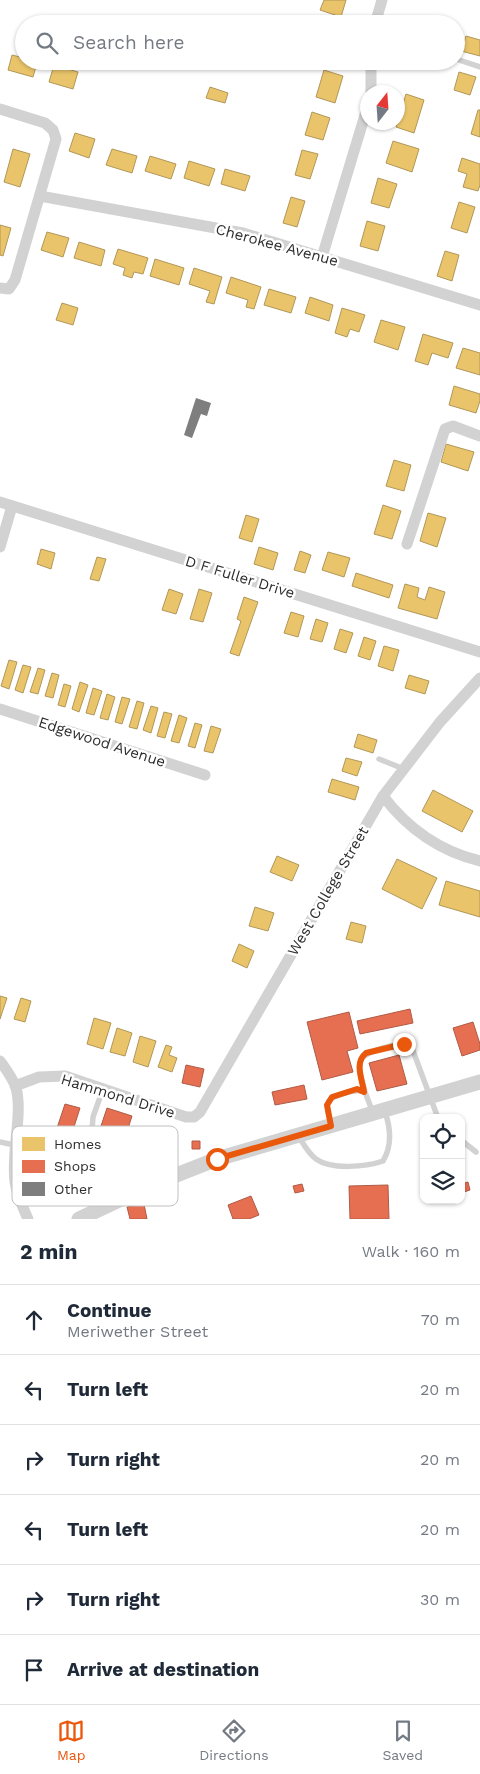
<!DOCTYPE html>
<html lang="en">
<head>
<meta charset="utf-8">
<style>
  :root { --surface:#fff; --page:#f6f6f7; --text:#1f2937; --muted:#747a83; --line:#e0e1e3; --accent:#ea580c }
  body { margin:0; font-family:"Work Sans",sans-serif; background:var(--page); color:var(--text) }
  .controls { position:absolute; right:15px; bottom:15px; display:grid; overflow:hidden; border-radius:10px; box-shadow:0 1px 4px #0004 }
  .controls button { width:45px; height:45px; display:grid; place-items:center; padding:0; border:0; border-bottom:1px solid var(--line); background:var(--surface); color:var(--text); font:25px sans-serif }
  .compass { position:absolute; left:360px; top:85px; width:45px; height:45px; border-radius:50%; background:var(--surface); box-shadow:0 1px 4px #0004; rotate:17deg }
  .stop { position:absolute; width:15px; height:15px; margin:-11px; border:4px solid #ea580c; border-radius:50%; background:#fff }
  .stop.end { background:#ea580c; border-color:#fff; box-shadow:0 1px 5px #0008 }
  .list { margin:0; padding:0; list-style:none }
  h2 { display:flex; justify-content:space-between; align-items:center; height:65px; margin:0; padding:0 20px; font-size:21px }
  h2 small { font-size:16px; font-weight:400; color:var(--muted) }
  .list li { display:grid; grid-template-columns:32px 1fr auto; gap:15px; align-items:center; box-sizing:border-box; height:70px; padding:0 20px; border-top:1px solid var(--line) }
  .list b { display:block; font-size:19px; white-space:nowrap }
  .list p { margin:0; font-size:16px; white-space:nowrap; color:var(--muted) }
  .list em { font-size:16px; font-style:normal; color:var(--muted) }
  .icon { flex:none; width:28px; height:28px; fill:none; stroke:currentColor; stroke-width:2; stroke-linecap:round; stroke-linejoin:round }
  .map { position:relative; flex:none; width:480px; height:1219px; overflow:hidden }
  .search { position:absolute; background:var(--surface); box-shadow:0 1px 4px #0004; left:15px; right:15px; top:15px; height:55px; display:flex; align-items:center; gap:12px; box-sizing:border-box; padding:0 18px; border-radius:28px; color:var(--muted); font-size:19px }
  .sheet { height:485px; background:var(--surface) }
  nav { display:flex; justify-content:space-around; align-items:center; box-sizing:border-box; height:70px; border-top:1px solid var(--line); background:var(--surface); font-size:14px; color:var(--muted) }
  nav a { display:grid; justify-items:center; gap:2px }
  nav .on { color:var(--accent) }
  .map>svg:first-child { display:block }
</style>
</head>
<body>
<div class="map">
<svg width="480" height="1219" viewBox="0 0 480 1219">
  <rect width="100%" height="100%" fill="#fff"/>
  <path fill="#e9c46a" stroke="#b19758" d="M324,0H346L341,17L320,10Z
    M466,36L480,40V56L461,51Z
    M12,55L24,58V61L37,63L33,77L8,70Z
    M399,61H419L417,67Z
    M54,65L78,72L73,89L49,82Z
    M324,70L343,76L335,103L316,97Z
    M459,72L476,77L470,95L454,90Z
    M210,87L228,93L225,103L206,98Z
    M406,94L424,100L414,133L396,127Z
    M478,110H480V137L471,134Z
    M312,112L330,118L323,140L305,135Z
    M75,133L95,139L89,158L69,151Z
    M393,141L419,149L412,172L386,163Z
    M13,149L30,154L20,187L4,182Z
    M112,149L137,156L132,173L106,165Z
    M302,150L318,154L310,179L295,175Z
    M150,156L176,164L171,179L145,171Z
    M462,158L480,164V185L478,191L463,187L467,174L458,171Z
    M189,161L215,169L209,186L184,178Z
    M225,169L250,176L245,191L221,184Z
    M378,178L397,184L389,208L371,203Z
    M291,197L305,201L297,227L283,223Z
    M459,202L475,207L467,233L451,228Z
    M367,221L385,226L378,251L360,246Z
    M0,225L11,228L3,256L0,255Z
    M47,232L69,238L63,257L41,250Z
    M79,242L105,250L101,266L74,258Z
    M118,249L148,258L143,274L134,272L132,278L123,275L125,268L113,264Z
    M445,251L459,255L452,281L437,276Z
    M155,259L184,268L179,285L150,276Z
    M194,268L222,277L214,304L206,302L210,291L189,284Z
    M231,277L261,287L254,309L246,307L248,300L226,293Z
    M269,289L296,297L291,313L264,305Z
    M310,297L333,305L329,321L305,313Z
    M62,303L78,308L73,325L56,320Z
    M342,308L365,315L359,332L350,329L347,337L335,333Z
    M381,320L405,327L398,350L374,342Z
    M423,334L453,343L448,358L432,353L428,365L415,361Z
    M463,348L480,353V375L456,368Z
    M454,386L480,394V401L476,413L449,405Z
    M446,444L474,452L468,471L441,462Z
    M394,460L411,465L404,491L386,486Z
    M383,505L401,511L392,539L374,534Z
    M428,513L446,518L437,547L420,541Z
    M246,515L259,519L252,542L239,538Z
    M259,547L278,553L273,570L254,564Z
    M41,549L55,553L51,569L37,564Z
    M300,551L311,555L305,573L294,570Z
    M328,552L350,558L344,577L322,570Z
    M97,557L106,559L99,581L90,579Z
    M356,573L393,585L389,598L352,586Z
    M405,584L419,588L417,597L425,600L429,587L445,592L437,619L398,608Z
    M169,589L183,594L176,614L162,610Z
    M199,589L212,593L203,622L190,619Z
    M244,597L258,602L239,656L230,653L241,621L237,619Z
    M291,612L304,616L298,637L284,633Z
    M316,619L328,623L322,642L310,639Z
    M340,629L353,633L346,653L334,649Z
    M364,637L376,641L370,660L358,656Z
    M384,646L399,650L393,671L378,666Z
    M9,660L17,662L9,689L1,686Z
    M23,665L31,667L23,693L15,690Z
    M38,668L45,670L38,694L30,692Z
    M52,673L59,675L53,698L45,696Z
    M409,675L429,681L425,694L405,688Z
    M80,682L88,685L79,712L72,709Z
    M64,684L71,686L65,707L58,705Z
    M93,688L102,691L94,715L86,713Z
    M107,694L115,697L108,720L100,718Z
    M122,697L130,699L122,724L115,722Z
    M137,701L144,703L137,729L129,727Z
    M151,706L158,708L151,733L143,730Z
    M164,712L172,714L165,738L157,736Z
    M179,715L187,718L179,743L171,741Z
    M195,723L202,725L195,748L188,746Z
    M211,726L221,729L213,753L204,751Z
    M358,734L377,740L373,753L354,747Z
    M346,758L362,762L357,776L342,771Z
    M332,779L359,787L355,800L328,792Z
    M433,790L473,811L462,832L422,811Z
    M277,856L299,865L292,881L270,872Z
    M397,859L437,878L422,909L382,889Z
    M446,881L480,891V917L439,905Z
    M255,907L274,913L268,931L249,926Z
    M351,922L366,926L362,943L346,939Z
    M239,944L254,951L247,968L232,961Z
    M0,996L7,998L0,1019Z
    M21,998L31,1001L25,1022L14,1019Z
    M94,1018L111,1023L103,1049L87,1044Z
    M117,1028L132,1033L125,1056L110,1052Z
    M140,1036L156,1041L148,1067L133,1062Z
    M166,1045L172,1047L169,1055L177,1058L172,1072L158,1067Z"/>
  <path fill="#e76f51" stroke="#af5b46" d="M410,1009L413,1023L360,1034L357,1021Z
    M349,1012L358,1048L347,1051L353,1072L322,1080L307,1022Z
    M473,1022L480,1044V1050L462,1056L453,1028Z
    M399,1055L407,1084L377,1091L369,1063Z
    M186,1065L204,1069L200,1087L182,1083Z
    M304,1085L307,1099L275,1105L272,1092Z
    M65,1104L80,1108L72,1133L57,1128Z
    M107,1108L132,1116L125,1138L142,1143L137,1160L119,1154L114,1169L107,1166L111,1152L94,1147Z
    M192,1141H200V1149H192Z
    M468,1182L470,1190L461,1193V1184Z
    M302,1184L304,1191L295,1193L293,1186Z
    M388,1185L389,1219H350L349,1186Z
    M251,1196L259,1215L249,1219H233L228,1205Z
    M144,1204L147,1219H130L127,1207Z"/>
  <path fill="#7e7e7e" d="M196,398L211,403L207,416L201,414L192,438L184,435Z"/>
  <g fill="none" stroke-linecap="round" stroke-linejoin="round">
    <path stroke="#d2d2d2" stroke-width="5.5" d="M456,59L480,67
      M379,759L404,769
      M365,1092C363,1083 357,1069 361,1060C364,1052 396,1043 405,1044C409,1045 409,1046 412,1048L438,1118
      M331,1123C329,1117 326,1109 328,1103C331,1095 357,1088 365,1092L373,1113
      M299,1137C304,1145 309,1154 316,1159C331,1170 366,1167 383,1161C392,1146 391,1129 385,1112
      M461,1140L476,1152
      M0,1142L14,1145
      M98,1209L89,1172L93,1117L103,1089"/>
    <path stroke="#d2d2d2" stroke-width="11" d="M375,24L382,0
      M371,92V61
      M0,109L45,123L53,130L56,139L15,280L9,289L0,288
      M40,196L243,233L480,305
      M322,257L368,105
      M0,502L480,652
      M407,544L445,429L453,426L480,436
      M0,547L12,506
      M0,709L205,775
      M383,796C408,829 439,851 480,861
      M0,1061C6,1069 13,1079 16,1088C23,1113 11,1154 15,1182C17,1194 23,1208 28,1219
      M15,1086L39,1077L65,1076L186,1117H194L200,1112L383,796L440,722L480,678"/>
    <path stroke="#d2d2d2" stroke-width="15" d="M79,1219L151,1185L217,1159L480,1082"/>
  </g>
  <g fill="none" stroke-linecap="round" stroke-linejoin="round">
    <path stroke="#ea580c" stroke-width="6" d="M217,1159L331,1126L327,1105L332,1097L357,1089L364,1092C362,1078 354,1063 366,1053L404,1044"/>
  </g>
  <g text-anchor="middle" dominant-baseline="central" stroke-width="5" stroke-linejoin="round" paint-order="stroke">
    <g font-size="15" fill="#2d2d2d" stroke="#fff">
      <text transform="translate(277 245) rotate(15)">Cherokee Avenue</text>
      <text transform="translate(240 577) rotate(17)">D F Fuller Drive</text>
      <text transform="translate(102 742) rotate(18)">Edgewood Avenue</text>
      <text transform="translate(328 891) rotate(-60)">West College Street</text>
      <text transform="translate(118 1096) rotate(17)">Hammond Drive</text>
    </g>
  </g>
  <rect x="12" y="1126" width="166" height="80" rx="8" fill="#fff" stroke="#c0c0c0" stroke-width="1"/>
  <rect x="22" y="1137" width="23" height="14" fill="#e9c46a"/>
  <rect x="22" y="1160" width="23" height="13" fill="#e76f51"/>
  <rect x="22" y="1182" width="23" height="14" fill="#7e7e7e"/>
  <g font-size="14" fill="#2d2d2d">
    <text x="54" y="1149">Homes</text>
    <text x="54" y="1171">Shops</text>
    <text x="54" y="1194">Other</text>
  </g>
</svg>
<div class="controls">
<button><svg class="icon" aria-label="locate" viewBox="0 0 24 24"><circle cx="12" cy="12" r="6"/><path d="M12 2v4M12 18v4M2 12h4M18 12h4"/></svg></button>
<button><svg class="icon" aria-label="layers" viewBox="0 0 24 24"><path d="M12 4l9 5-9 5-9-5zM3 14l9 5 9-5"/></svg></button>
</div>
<svg class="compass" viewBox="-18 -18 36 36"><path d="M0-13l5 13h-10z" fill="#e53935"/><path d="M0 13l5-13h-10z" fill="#747a83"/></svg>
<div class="stop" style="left:217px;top:1159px"></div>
<div class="stop end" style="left:404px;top:1044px"></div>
<div class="search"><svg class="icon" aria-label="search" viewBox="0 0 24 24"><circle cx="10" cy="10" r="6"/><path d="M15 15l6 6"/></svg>Search here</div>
</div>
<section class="sheet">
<h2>2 min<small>Walk · 160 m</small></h2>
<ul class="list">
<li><svg class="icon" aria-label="ahead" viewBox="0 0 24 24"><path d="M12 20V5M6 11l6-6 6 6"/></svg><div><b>Continue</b><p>Meriwether Street</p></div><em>70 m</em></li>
<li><svg class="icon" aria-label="left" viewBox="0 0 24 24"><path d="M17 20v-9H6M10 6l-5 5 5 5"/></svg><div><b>Turn left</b></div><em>20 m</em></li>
<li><svg class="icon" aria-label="right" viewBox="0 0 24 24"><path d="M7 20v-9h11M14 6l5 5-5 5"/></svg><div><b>Turn right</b></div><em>20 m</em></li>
<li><svg class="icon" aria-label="left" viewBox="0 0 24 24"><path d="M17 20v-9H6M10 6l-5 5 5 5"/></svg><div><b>Turn left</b></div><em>20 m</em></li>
<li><svg class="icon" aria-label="right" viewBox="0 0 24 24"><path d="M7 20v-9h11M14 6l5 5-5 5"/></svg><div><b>Turn right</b></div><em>30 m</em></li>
<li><svg class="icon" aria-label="arrive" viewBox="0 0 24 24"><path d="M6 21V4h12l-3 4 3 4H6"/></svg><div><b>Arrive at destination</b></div></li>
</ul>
</section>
<nav>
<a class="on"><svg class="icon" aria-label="map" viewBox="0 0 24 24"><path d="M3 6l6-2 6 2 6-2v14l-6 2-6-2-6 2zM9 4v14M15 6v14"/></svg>Map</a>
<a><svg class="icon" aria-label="directions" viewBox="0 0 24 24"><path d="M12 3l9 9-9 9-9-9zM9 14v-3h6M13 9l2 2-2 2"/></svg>Directions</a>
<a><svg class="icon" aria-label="saved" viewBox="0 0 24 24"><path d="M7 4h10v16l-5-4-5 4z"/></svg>Saved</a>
</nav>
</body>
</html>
